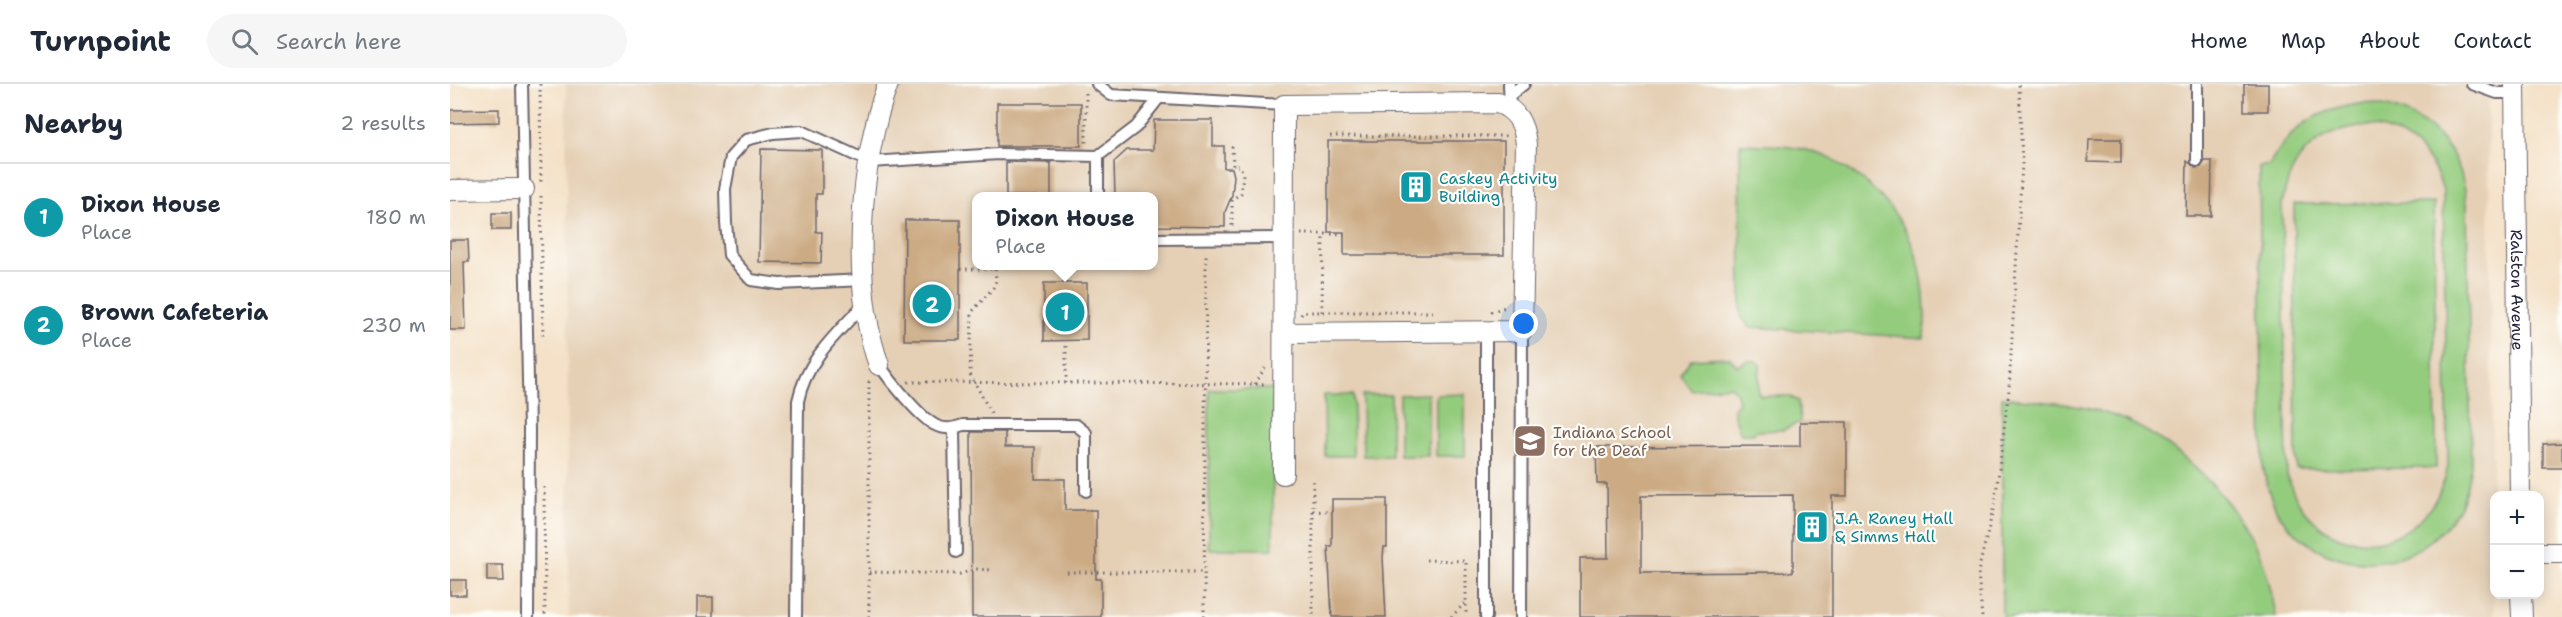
<!DOCTYPE html>
<html lang="en">
<head>
<meta charset="utf-8">
<style>
  :root { --surface:#fff; --page:#f6f6f7; --text:#1f2937; --muted:#747a83; --line:#e0e1e3; --accent:#1a73e8 }
  body { margin:0; font-family:"Shantell Sans",sans-serif; background:var(--page); color:var(--text) }
  .controls { position:absolute; right:18px; bottom:18px; display:grid; overflow:hidden; border-radius:12px; box-shadow:0 3px 15px #0003 }
  .controls button { width:54px; height:54px; display:grid; place-items:center; padding:0; border:0; border-bottom:2px solid var(--line); background:var(--surface); color:var(--text); font:30px sans-serif }
  .you { position:absolute; left:1074px; top:240px; width:21px; height:21px; margin:-15px; border:4px solid #fff; border-radius:50%; background:#1a73e8; box-shadow:0 0 0 9px #1a73e833 }
  .badge { display:grid; place-items:center; width:39px; height:39px; border-radius:50%; background:var(--accent); color:#fff; font-size:20px; font-weight:700 }
  .pin { position:absolute; translate:-50% -50%; border:3px solid #fff; box-shadow:0 2px 6px #0006 }
  .popup { position:absolute; left:522px; top:108px; width:186px; height:78px; box-sizing:border-box; display:grid; place-content:center; border-radius:12px; background:var(--surface); filter:drop-shadow(0 2px 4px #0005); font-size:20px; white-space:nowrap; color:var(--muted) }
  .popup b { font-size:22px; color:var(--text) }
  .popup::after { content:''; position:absolute; left:50%; top:100%; margin-left:-12px; border:12px solid transparent; border-top-color:var(--surface) }
  .list { margin:0; padding:0; list-style:none }
  h2 { display:flex; justify-content:space-between; align-items:center; height:78px; margin:0; padding:0 24px; font-size:26px }
  h2 small { font-size:20px; font-weight:400; color:var(--muted) }
  .list li { display:grid; grid-template-columns:39px 1fr auto; gap:18px; align-items:center; box-sizing:border-box; height:108px; padding:0 24px; border-top:2px solid var(--line) }
  .list b { display:block; font-size:22px; white-space:nowrap }
  .list p { margin:0; font-size:20px; white-space:nowrap; color:var(--muted) }
  .list em { font-size:20px; font-style:normal; color:var(--muted) }
  .icon { flex:none; width:33px; height:33px; fill:none; stroke:currentColor; stroke-width:2; stroke-linecap:round; stroke-linejoin:round }
  .map { position:relative; flex:none; width:2112px; height:533px; overflow:hidden }
  header { display:flex; align-items:center; gap:36px; box-sizing:border-box; height:84px; padding:0 30px; background:var(--surface); border-bottom:2px solid var(--line) }
  header strong { font-size:28px }
  nav { display:flex; gap:33px; margin-inline-start:auto; font-size:21px }
  .search { width:420px; height:54px; background:var(--page); display:flex; align-items:center; gap:15px; box-sizing:border-box; padding:0 21px; border-radius:33px; color:var(--muted); font-size:22px }
  main { display:flex }
  aside { flex:1; background:var(--surface) }
  .map>svg:first-child { display:block }
</style>
</head>
<body>
<header>
<strong>Turnpoint</strong>
<div class="search"><svg class="icon" aria-label="search" viewBox="0 0 24 24"><circle cx="10" cy="10" r="6"/><path d="M15 15l6 6"/></svg>Search here</div>
<nav><a>Home</a><a>Map</a><a>About</a><a>Contact</a></nav>
</header>
<main>
<aside>
<h2>Nearby<small>2 results</small></h2>
<ul class="list">
<li><span class="badge" style="background:#0f9aa8">1</span><div><b>Dixon House</b><p>Place</p></div><em>180 m</em></li>
<li><span class="badge" style="background:#0f9aa8">2</span><div><b>Brown Cafeteria</b><p>Place</p></div><em>230 m</em></li>
</ul>
</aside>
<div class="map">
<svg width="2112" height="533" viewBox="0 0 2112 533">
  <rect width="100%" height="100%" fill="#fdfcf7"/>
  <filter id="ink" filterUnits="userSpaceOnUse"><feTurbulence type="fractalNoise" baseFrequency=".0167" numOctaves="2"/><feDisplacementMap in="SourceGraphic" scale="12" xChannelSelector="R" yChannelSelector="G"/><feConvolveMatrix kernelMatrix="1 2 1 2 8 2 1 2 1" color-interpolation-filters="sRGB"/></filter>
  <filter id="wash" filterUnits="userSpaceOnUse"><feTurbulence type="fractalNoise" baseFrequency=".008" numOctaves="4" result="noise"/><feDisplacementMap in="SourceGraphic" scale="24" xChannelSelector="R" yChannelSelector="G"/><feGaussianBlur stdDeviation="1.35" result="paint"/><feColorMatrix in="noise" values="0 0 0 0 0 0 0 0 0 0 0 0 0 0 0 0 0 1.4 0 .05"/><feComposite in="paint" operator="in"/></filter>
  <g filter="url(#wash)">
    <rect width="100%" height="100%" fill="#f4e1c7"/>
    <path fill="#e5d0b6" fill-rule="evenodd" d="M116,0H2038L2044,533H119ZM526,112H704V182H526Z"/>
    <path fill="#94cc7e" stroke="#5b775c" stroke-width="1.5" fill-rule="evenodd" d="M1916,19C1976,27 2011,59 2017,120L2021,381C2018,395 2016,412 2008,425C1969,491 1882,496 1834,437C1821,421 1817,401 1813,382L1809,82H1819C1842,40 1868,25 1916,19ZM1920,42C1957,48 1982,70 1993,106L1998,382C1979,477 1864,485 1837,391L1832,121C1840,70 1869,45 1920,42Z
      M1290,60C1317,61 1347,61 1372,71C1388,77 1402,88 1415,98C1465,140 1479,191 1474,254L1301,243L1291,233Z
      M1984,119L1986,384L1846,385L1844,120Z
      M1279,273L1287,282L1298,277H1307L1310,281L1308,308L1311,312H1339L1348,317L1350,338L1333,346L1306,347L1303,350H1291L1284,331V324L1288,319L1287,309L1280,302L1241,306L1230,290L1241,275Z
      M759,305H823V465H759Z
      M978,310V372H949V311Z
      M1015,310V372H986V311Z
      M874,311H903V372H875Z
      M912,311H941V372H913Z
      M1552,313C1589,318 1629,319 1664,332C1724,354 1784,414 1810,471C1817,488 1823,515 1826,533H1552Z"/>
    <g id="blocks">
      <path fill="#ccab84" fill-rule="evenodd" d="M1794,0H1818V27H1794Z
        M547,19H631V62H547Z
        M49,25V38L0,39V26Z
        M704,36H763V62H774V84H782L784,92L782,111L775,128V143L704,142V112H665L664,78L677,66H703Z
        M1639,55H1671V79L1638,78Z
        M878,57H1054V171H894V148H878Z
        M311,65L372,66V110H366V148H372L371,179L309,178Z
        M1737,77L1746,84L1751,83L1755,77H1762L1761,132H1736Z
        M556,78L601,79V112H556Z
        M42,129H61V146H42Z
        M455,136H510V256H454Z
        M0,156H18L19,178H14L16,246H0Z
        M594,199H637V256L594,257Z
        M1350,338H1397V412H1382V533H1130V474H1158L1157,400H1147L1146,363L1350,362ZM1343,411V488L1191,489V412Z
        M521,348H555V363H585V395H615V426H646V495H651V533H522Z
        M2112,359V384H2093V360Z
        M882,415H937V463H934L933,473L936,533H882L878,462H882Z
        M37,481H53L54,497H37Z
        M0,496H16V511H0Z
        M247,513H263V533H247Z"/>
    </g>
  </g>
  <g filter="url(#ink)">
    <use href="#blocks" fill-opacity="0" stroke="#6c656c" stroke-width="1.5"/>
    <g fill="none" stroke-linecap="round" stroke-linejoin="round">
      <g stroke="#6c656c" stroke-width="14">
        <path id="lane" d="M72,0L79,346L78,533
          M647,0L661,11L834,21
          M1059,0L1060,24
          M1747,0V77
          M2022,0L2047,9H2065
          M1060,11L1074,0
          M648,72L686,43L709,14
          M704,155L835,154
          M414,196L329,200L301,196L279,171L276,139L275,105L281,73L296,56L323,49L352,47L420,78L549,70L648,72V112
          M429,281C440,296 469,333 485,341C494,346 505,344 513,341H626L636,349V407
          M504,345L506,468
          M346,533L348,317C357,274 388,249 416,218
          M1036,533V247
          M1071,533L1072,247"/>
      </g>
      <g stroke="#6c656c" stroke-width="22">
        <g id="street">
          <path id="s1" d="M2065,0L2070,412"/>
          <path d="M0,106L74,105"/>
          <path d="M429,281C401,204 409,76 438,0"/>
          <path d="M833,390L834,21L1048,19C1067,26 1074,40 1076,60L1072,247L835,249"/>
          <path d="M2090,469H2112"/>
          <path d="M2071,510L2072,533"/>
        </g>
      </g>
      <path stroke="#6c656c" stroke-width="3" stroke-dasharray="1.5 4.5" stroke-linecap="butt" d="M90,0L91,99
        M636,9V60
        M880,52H1058
        M782,62L783,82H790L793,90L791,109L782,116V143
        M91,112L93,255
        M851,150H894
        M510,185H546
        M872,228L873,150
        M1041,228L1055,223
        M851,231L853,228H984
        M616,262V299
        M458,298L815,300
        M805,300L815,284
        M541,329L520,290L522,228L543,204L546,197L545,182
        M863,397V533
        M94,403L95,533
        M863,427L882,428
        M976,476L1016,477V533
        M419,488L510,490L526,485L542,486
        M617,488H754
        M419,533V298H422
        M754,533L756,168
        M1001,533L1016,518
        M1532,533L1528,488L1545,418L1559,305L1572,79L1569,0"/>
      <use href="#lane" stroke="#fff" stroke-width="10"/>
      <use href="#street" stroke="#fff" stroke-width="20"/>
    </g>
  </g>
  <defs>
    <g id="building-square" transform="scale(1.725)"><rect x="-9" y="-9" width="18" height="18" rx="4" fill="#0f9aa8" stroke="#fdfcf7"/><path d="M-4-6H4V6H1V3H-1V6H-4ZM-2.5-4.3h1.7v1.8h-1.7ZM.8-4.3h1.7v1.8H.8ZM-2.5-1h1.7V.8h-1.7ZM.8-1h1.7V.8H.8Z" fill="#fff"/></g>
    <g id="school-square" transform="scale(1.725)"><rect x="-9" y="-9" width="18" height="18" rx="4" fill="#8d6e63" stroke="#fdfcf7"/><path d="M0-5L7-2L0 1L-7-2ZM-4 1L0 2.5L4 1V4Q0 6-4 4Z" fill="#fff"/></g>
  </defs>
  <g fill-rule="evenodd">
    <use href="#building-square" x="966" y="103"/>
    <use href="#school-square" x="1080" y="357"/>
    <use href="#building-square" x="1362" y="443"/>
  </g>
  <g text-anchor="middle" dominant-baseline="central" stroke-width="4.5" stroke-linejoin="round" paint-order="stroke">
    <g font-size="16" fill="#0d838f" stroke="#fdfcf7" text-anchor="start">
      <text x="989" y="94">Caskey Activity<tspan x="989" dy="18">Building</tspan></text>
      <text x="1385" y="434">J.A. Raney Hall<tspan x="1385" dy="18">&amp; Simms Hall</tspan></text>
    </g>
    <g font-size="16" fill="#22223b" stroke="#fdfcf7">
      <text stroke="none"><textPath href="#s1" startOffset="206">Ralston Avenue</textPath></text>
    </g>
    <g font-size="16" fill="#785e54" stroke="#fdfcf7" text-anchor="start">
      <text x="1103" y="348">Indiana School<tspan x="1103" dy="18">for the Deaf</tspan></text>
    </g>
  </g>
</svg>
<div class="controls">
<button>+</button>
<button>−</button>
</div>
<div class="you"></div>
<div class="pin badge" style="left:615px;top:228px;background:#0f9aa8">1</div>
<div class="popup"><b>Dixon House</b>Place</div>
<div class="pin badge" style="left:482px;top:220px;background:#0f9aa8">2</div>
</div>
</main>
</body>
</html>
